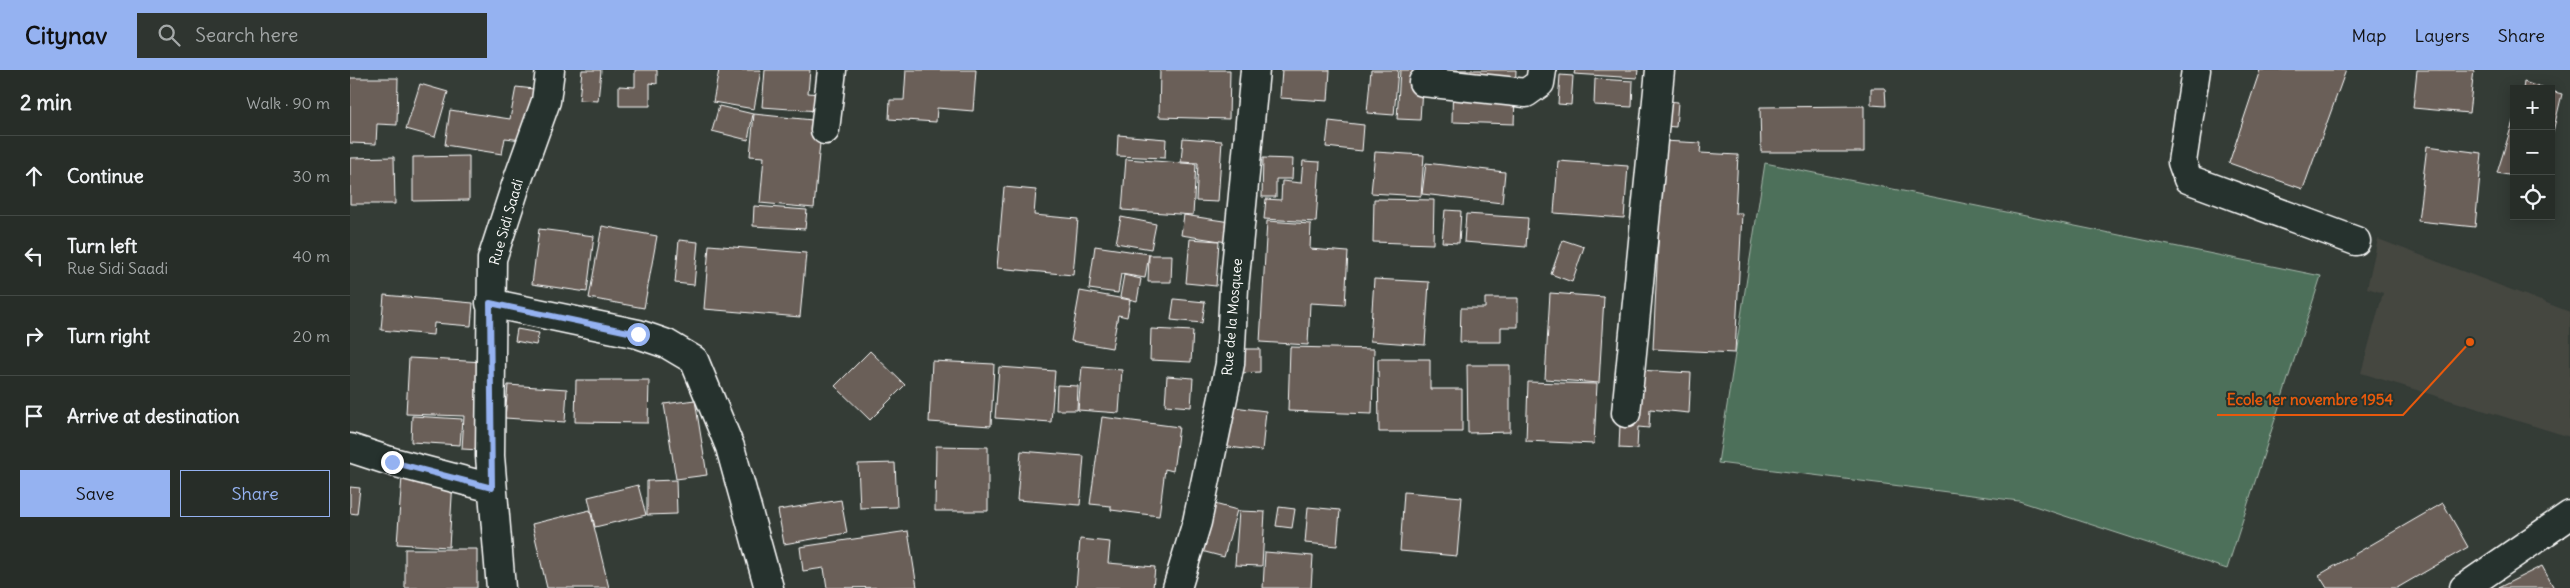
<!DOCTYPE html>
<html lang="en">
<head>
<meta charset="utf-8">
<style>
  :root { --surface:#272d28; --page:#2f3530; --text:#f1f3f6; --muted:#a4a8a8; --line:#434945; --accent:#95b2f1 }
  body { margin:0; font-family:Delius,sans-serif; background:var(--page); color:var(--text) }
  .controls { position:absolute; right:15px; top:15px; display:grid; overflow:hidden; border-radius:0px; box-shadow:0 2px 12px #0003 }
  .controls button { width:45px; height:45px; display:grid; place-items:center; padding:0; border:0; border-bottom:1px solid var(--line); background:var(--surface); color:var(--text); font:25px sans-serif }
  .stop { position:absolute; width:15px; height:15px; margin:-11px; border:4px solid #95b2f1; border-radius:50%; background:#fff }
  .stop.end { background:#95b2f1; border-color:#fff; box-shadow:0 1px 5px #0008 }
  .list { margin:0; padding:0; list-style:none }
  h2 { display:flex; justify-content:space-between; align-items:center; height:65px; margin:0; padding:0 20px; font-size:21px }
  h2 small { font-size:16px; font-weight:400; color:var(--muted) }
  .list li { display:grid; grid-template-columns:32px 1fr auto; gap:15px; align-items:center; box-sizing:border-box; height:80px; padding:0 20px; border-top:1px solid var(--line) }
  .list b { display:block; font-size:19px; white-space:nowrap }
  .list p { margin:0; font-size:16px; white-space:nowrap; color:var(--muted) }
  .list em { font-size:16px; font-style:normal; color:var(--muted) }
  .actions { display:flex; gap:10px; padding:15px 20px }
  .actions a { flex:1; padding:11px 0; border:1px solid var(--accent); border-radius:0px; text-align:center; font-size:18px; color:var(--accent) }
  .actions .main { background:var(--accent); color:#111 }
  .icon { flex:none; width:28px; height:28px; fill:none; stroke:currentColor; stroke-width:2; stroke-linecap:round; stroke-linejoin:round }
  .map { position:relative; flex:none; width:2220px; height:518px; overflow:hidden }
  header { display:flex; align-items:center; gap:30px; box-sizing:border-box; height:70px; padding:0 25px; background:var(--accent); color:#111 }
  header strong { font-size:24px }
  nav { display:flex; gap:28px; margin-inline-start:auto; font-size:18px }
  .search { width:350px; height:45px; background:var(--page); display:flex; align-items:center; gap:12px; box-sizing:border-box; padding:0 18px; border-radius:0px; color:var(--muted); font-size:19px }
  main { display:flex }
  aside { flex:1; background:var(--surface) }
  .map>svg:first-child { display:block }
</style>
</head>
<body>
<header>
<strong>Citynav</strong>
<div class="search"><svg class="icon" aria-label="search" viewBox="0 0 24 24"><circle cx="10" cy="10" r="6"/><path d="M15 15l6 6"/></svg>Search here</div>
<nav><a>Map</a><a>Layers</a><a>Share</a></nav>
</header>
<main>
<aside>
<h2>2 min<small>Walk · 90 m</small></h2>
<ul class="list">
<li><svg class="icon" aria-label="ahead" viewBox="0 0 24 24"><path d="M12 20V5M6 11l6-6 6 6"/></svg><div><b>Continue</b></div><em>30 m</em></li>
<li><svg class="icon" aria-label="left" viewBox="0 0 24 24"><path d="M17 20v-9H6M10 6l-5 5 5 5"/></svg><div><b>Turn left</b><p>Rue Sidi Saadi</p></div><em>40 m</em></li>
<li><svg class="icon" aria-label="right" viewBox="0 0 24 24"><path d="M7 20v-9h11M14 6l5 5-5 5"/></svg><div><b>Turn right</b></div><em>20 m</em></li>
<li><svg class="icon" aria-label="arrive" viewBox="0 0 24 24"><path d="M6 21V4h12l-3 4 3 4H6"/></svg><div><b>Arrive at destination</b></div></li>
</ul>
<div class="actions"><a class="main">Save</a><a>Share</a></div>
</aside>
<div class="map">
<svg width="2220" height="518" viewBox="0 0 2220 518">
  <rect width="100%" height="100%" fill="#343c36"/>
  <filter id="ink" filterUnits="userSpaceOnUse"><feTurbulence type="fractalNoise" baseFrequency=".02" numOctaves="2"/><feDisplacementMap in="SourceGraphic" scale="10" xChannelSelector="R" yChannelSelector="G"/><feConvolveMatrix kernelMatrix="1 2 1 2 8 2 1 2 1" color-interpolation-filters="sRGB"/></filter>
  <g filter="url(#ink)">
    <path fill="#444640" d="M2028,169L2220,242V367L2011,303L2033,223L2017,218Z"/>
    <path fill="#4e705a" stroke="#a6b8ac" d="M1415,93L1971,206L1877,499L1669,431L1368,393Z"/>
    <path fill="#6b5f58" stroke="#fff" d="M232,0H251L248,31L229,30Z
      M285,0H307V14L300,13V36H269V16L285,17Z
      M369,0H411L404,39L363,32Z
      M415,0H460L458,23L470,24L469,41L412,37Z
      M556,0H626L623,41L587,38L586,52L539,49L540,30H554Z
      M810,0H880L879,49L809,47Z
      M932,0H980L978,31L930,28Z
      M1021,0H1048L1044,45L1017,43Z
      M1050,0H1073L1070,50L1047,49Z
      M1103,0H1166L1164,54L1102,52Z
      M1225,0H1288L1287,8L1224,4Z
      M1910,0H1996L1953,119L1879,93Z
      M2067,0H2124L2119,43L2063,38Z
      M1210,5L1223,6L1221,35L1208,34Z
      M0,8H48L47,55L27,54L26,74L0,73Z
      M1245,9L1283,11L1282,37L1244,35Z
      M2174,12L2195,19H2173Z
      M70,14L98,22L85,67L56,59Z
      M166,17L193,20L189,48L176,46L172,70L155,68L152,84L95,75L100,40L160,49Z
      M1521,18H1535L1536,36L1521,35Z
      M2201,21L2212,24L2201,70Z
      M1303,30L1328,32L1326,57L1302,55Z
      M369,36L403,44L398,70L362,61Z
      M1514,36V82H1411L1410,37Z
      M404,44L472,51L464,138L410,133L414,87L400,86Z
      M2164,48V106L2147,103Z
      M979,51L1014,55L1012,81L976,77Z
      M768,65L816,69L815,88L767,86Z
      M833,68L872,71L868,132L846,131L848,93L831,92Z
      M1313,71L1351,73L1350,83L1388,85L1385,143H1392L1385,283L1303,279Z
      M2077,76L2132,83L2125,157L2068,151Z
      M1025,82L1074,85L1071,126L1021,123Z
      M119,86V130L63,131V87Z
      M44,87L45,134H0V88Z
      M913,88L943,89L942,109H926V127H912Z
      M776,89L846,94L843,145L772,140Z
      M953,91L970,92L966,152L914,149L916,129L931,130L932,111L951,113Z
      M1208,91L1278,96L1274,148L1204,143Z
      M1076,93L1155,102L1152,133L1072,124Z
      M654,117L686,120L684,145L728,149L723,205L647,198Z
      M1024,129L1084,130L1083,174L1023,172Z
      M404,136L457,140L455,159L403,156Z
      M1095,140L1111,141L1109,173L1092,172Z
      M1116,144L1178,148L1176,177L1114,172Z
      M834,145L880,152L877,172L831,165Z
      M771,147L806,154L801,179L766,173Z
      M917,151L961,154L960,179L998,182L995,235L960,233L958,275L910,272Z
      M252,156L307,166L294,238L239,228Z
      M189,159L244,166L237,222L182,214Z
      M840,169L869,171L866,216L836,213Z
      M329,170L348,172L344,215L325,213Z
      M1213,170L1234,177L1222,212L1201,204Z
      M359,175L456,183L450,247L354,239Z
      M745,176L799,184L795,208L771,204L768,223L739,219Z
      M799,185H822L821,212H798Z
      M774,205L791,209L787,231L770,227Z
      M1024,209L1079,212L1075,275L1020,271Z
      M730,221L780,230L777,247L768,245L762,278L721,271Z
      M1200,223L1254,227L1249,313L1195,309Z
      M34,225L123,233L121,256L84,253L83,265L31,260Z
      M1135,228H1168V257H1151V272H1110L1111,238H1135Z
      M824,229L855,232L852,253L821,250Z
      M167,259L189,263L186,275L165,271Z
      M801,259L843,261L841,292L800,290Z
      M940,277L1024,279L1022,344L938,341Z
      M890,279H910V302L890,303Z
      M520,281L555,315L520,350L485,316Z
      M59,288L135,292L130,380L112,379L114,346L56,344Z
      M1028,289H1080V319H1112V362H1029Z
      M582,291L644,294L641,356L579,352Z
      M1117,295H1160V362L1118,363Z
      M649,297L705,301L701,352L645,348Z
      M732,297L772,300L769,343L728,340Z
      M1288,300L1341,303L1339,343L1300,339L1299,358L1288,357L1287,379L1269,378L1270,354L1285,355Z
      M817,306L843,308L841,337L815,335Z
      M226,310H299L298,353L225,352Z
      M1178,312L1247,314L1244,374L1176,371Z
      M158,315L217,319L215,352L155,348Z
      M707,315L728,316L727,340H706Z
      M345,330L357,405L326,409L314,334Z
      M867,335L916,341L912,381L862,375Z
      M62,346L112,349L110,375L61,372Z
      M752,347L829,357L823,401L815,399L809,446L761,440V436L740,434Z
      M586,376L638,377V441H585Z
      M671,381L734,386L730,435L667,430Z
      M545,393L547,437L510,438L508,394Z
      M52,407L103,410L99,477L47,474Z
      M326,410L327,444L297,445V411Z
      M288,415L296,445L245,457L238,427Z
      M0,417L10,418L7,444L0,443Z
      M1054,422L1112,427L1107,486L1050,481Z
      M491,430L497,463L434,474L428,440Z
      M857,432L887,440L874,487L844,479Z
      M2093,433L2118,477L2047,518H1977L1969,505Z
      M929,437L945,439L942,458L926,456Z
      M958,437L990,440L987,476L955,473Z
      M240,440L259,518H197L182,454Z
      M889,441L915,442L912,496L885,495Z
      M558,461L567,517L477,518L474,498L453,501L450,477Z
      M730,469L760,472L758,493L805,497L803,518H726Z
      M55,479H127V518H55Z
      M915,482L963,486L961,518H913Z
      M2192,496L2204,518H2148Z"/>
    <g fill="none" stroke-linecap="round" stroke-linejoin="round">
      <g stroke="#fff" stroke-width="31">
        <path id="minor" d="M1846,0L1832,92L1838,109L2006,171
          M1073,12L1176,23L1190,13L1192,0
          M475,60L482,0
          M140,233L288,264L317,274L344,290L380,377L419,518
          M1276,343L1310,0
          M0,378L43,392L142,418
          M827,518L847,452L880,294L884,218L905,0"/>
      </g>
      <g stroke="#fff" stroke-width="31">
        <path id="secondary" d="M151,518L140,386L142,189L168,109L196,31L200,0
          M2114,518L2220,445"/>
      </g>
      <use href="#minor" stroke="#26332d" stroke-width="28"/>
      <use href="#secondary" stroke="#26332d" stroke-width="28"/>
    </g>
  </g>
  <g fill="none" stroke-linecap="round" stroke-linejoin="round" filter="url(#ink)">
    <path stroke="#95b2f1" stroke-width="6" d="M42,392L142,418L140,233L288,264"/>
  </g>
  <g text-anchor="middle" dominant-baseline="central" stroke-width="4" stroke-linejoin="round" paint-order="stroke">
    <g font-size="14" fill="#fff" stroke="#26332d">
      <text transform="translate(156 152) rotate(-74)">Rue Sidi Saadi</text>
      <text transform="translate(882 247) rotate(-85)">Rue de la Mosquee</text>
    </g>
  </g>
  <path fill="none" stroke="#e8590c" stroke-width="2" d="M2120 272L2053 345H1867"/>
  <circle fill="#e8590c" stroke="#26332d" stroke-width="2" cx="2120" cy="272" r="5"/>
  <g font-size="15" text-anchor="middle" font-weight="bold" fill="#e8590c" stroke="#26332d" stroke-width="4" stroke-linejoin="round" paint-order="stroke">
    <text x="1960" y="335">Ecole 1er novembre 1954</text>
  </g>
</svg>
<div class="controls">
<button>+</button>
<button>−</button>
<button><svg class="icon" aria-label="locate" viewBox="0 0 24 24"><circle cx="12" cy="12" r="6"/><path d="M12 2v4M12 18v4M2 12h4M18 12h4"/></svg></button>
</div>
<div class="stop" style="left:288px;top:264px"></div>
<div class="stop end" style="left:42px;top:392px"></div>
</div>
</main>
</body>
</html>
